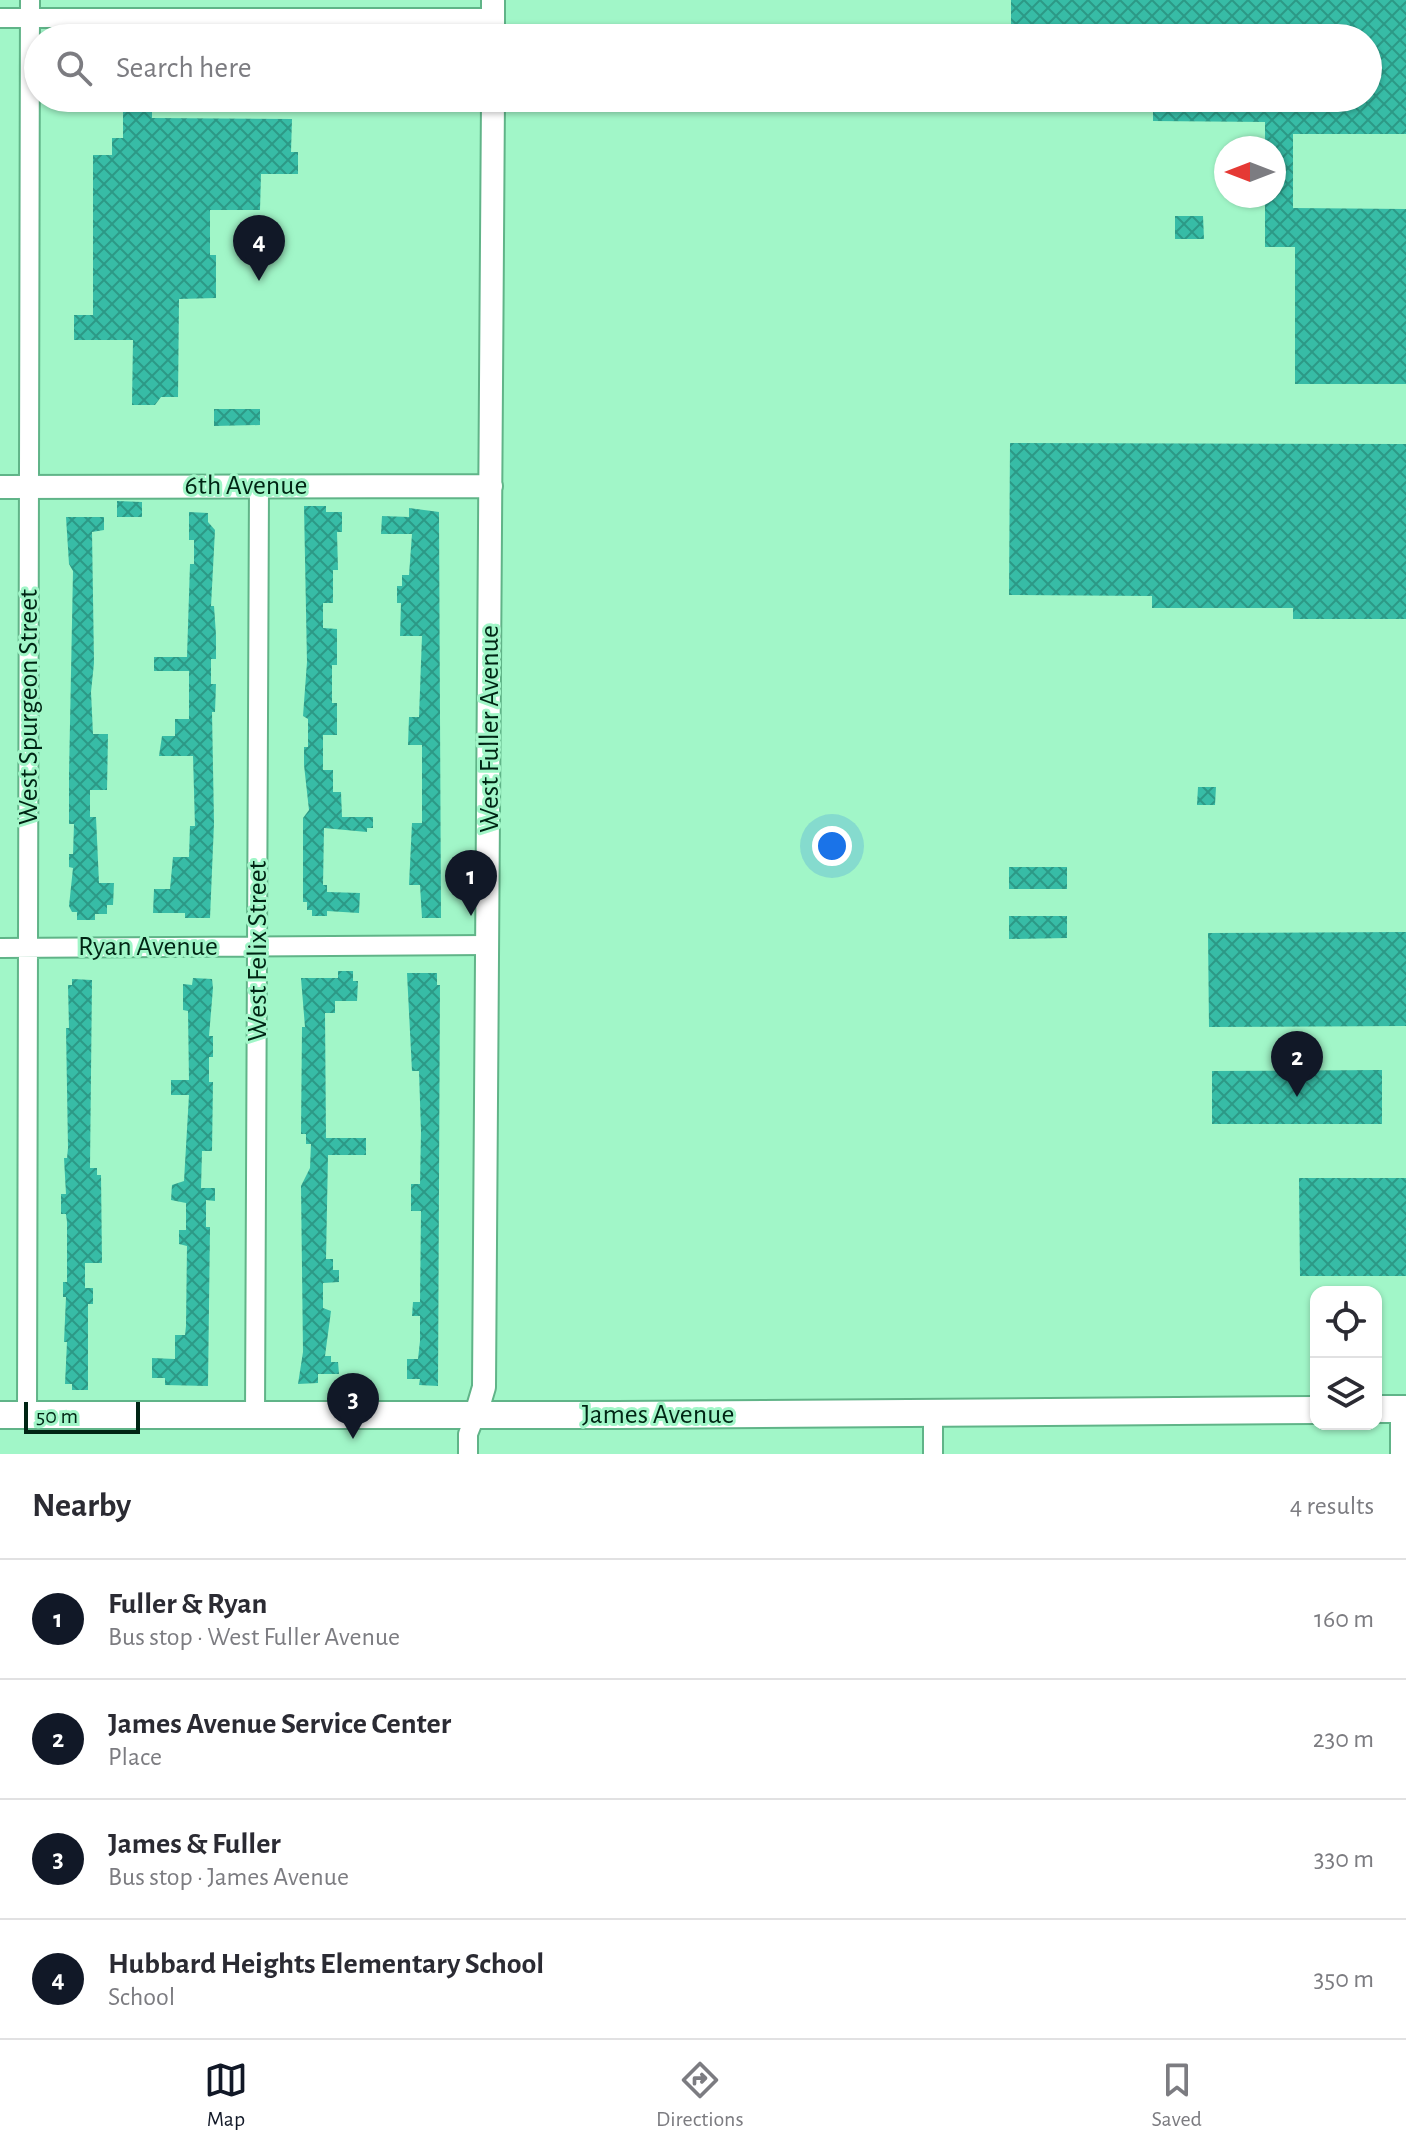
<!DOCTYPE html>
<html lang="en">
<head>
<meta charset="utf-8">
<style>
  :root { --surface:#fff; --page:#f2f2f3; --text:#2b2b33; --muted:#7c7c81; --line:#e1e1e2; --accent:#111827 }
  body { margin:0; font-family:"Alegreya Sans",sans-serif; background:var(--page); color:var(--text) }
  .controls { position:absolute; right:24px; bottom:24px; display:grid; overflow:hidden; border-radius:16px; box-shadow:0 2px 6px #0004 }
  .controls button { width:72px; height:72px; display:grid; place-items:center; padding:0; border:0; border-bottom:2px solid var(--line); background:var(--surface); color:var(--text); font:40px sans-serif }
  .compass { position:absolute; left:1214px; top:136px; width:72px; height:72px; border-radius:50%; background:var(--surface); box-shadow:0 2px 6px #0004; rotate:270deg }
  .scale { position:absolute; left:24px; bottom:20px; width:116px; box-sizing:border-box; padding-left:8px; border:4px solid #002514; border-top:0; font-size:22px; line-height:28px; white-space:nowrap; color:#002514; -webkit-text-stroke:6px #a1f6c8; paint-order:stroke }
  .you { position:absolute; left:832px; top:846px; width:28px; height:28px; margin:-20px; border:6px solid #fff; border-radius:50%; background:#1a73e8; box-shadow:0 0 0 12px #1a73e833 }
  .badge { display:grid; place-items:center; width:52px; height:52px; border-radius:50%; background:var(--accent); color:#fff; font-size:26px; font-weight:700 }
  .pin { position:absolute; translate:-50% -66px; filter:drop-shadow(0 2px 4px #0008) }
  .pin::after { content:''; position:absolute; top:42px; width:28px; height:24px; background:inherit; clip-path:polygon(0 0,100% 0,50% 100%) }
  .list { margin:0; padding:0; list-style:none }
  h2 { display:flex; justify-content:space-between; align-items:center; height:104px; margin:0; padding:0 32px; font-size:34px }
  h2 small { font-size:26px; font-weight:400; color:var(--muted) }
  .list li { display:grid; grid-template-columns:52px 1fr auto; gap:24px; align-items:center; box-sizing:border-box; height:120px; padding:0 32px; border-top:2px solid var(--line) }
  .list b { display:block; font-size:30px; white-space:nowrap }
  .list p { margin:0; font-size:26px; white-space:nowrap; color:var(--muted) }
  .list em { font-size:26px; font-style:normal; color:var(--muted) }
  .icon { flex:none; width:44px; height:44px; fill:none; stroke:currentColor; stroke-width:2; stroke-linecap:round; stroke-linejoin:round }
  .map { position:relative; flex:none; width:1406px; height:1454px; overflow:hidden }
  .search { position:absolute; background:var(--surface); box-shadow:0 2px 6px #0004; left:24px; right:24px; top:24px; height:88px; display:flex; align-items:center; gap:20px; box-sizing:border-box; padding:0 28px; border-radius:44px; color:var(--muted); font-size:30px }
  .sheet { height:584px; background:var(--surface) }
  nav { display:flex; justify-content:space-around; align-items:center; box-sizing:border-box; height:112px; border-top:2px solid var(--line); background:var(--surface); font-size:22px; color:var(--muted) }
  nav a { display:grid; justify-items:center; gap:4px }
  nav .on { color:var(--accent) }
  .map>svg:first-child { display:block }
</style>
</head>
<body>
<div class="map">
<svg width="1406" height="1454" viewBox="0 0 1406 1454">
  <defs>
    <pattern id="building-cross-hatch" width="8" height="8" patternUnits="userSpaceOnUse" patternTransform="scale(2)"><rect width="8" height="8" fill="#37bca6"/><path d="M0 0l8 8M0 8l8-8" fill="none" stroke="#2c9986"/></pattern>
  </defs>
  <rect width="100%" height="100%" fill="#a1f6c8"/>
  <path fill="url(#building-cross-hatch)" d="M1011,0H1406V134H1293V208L1406,209V384H1295V247H1265V196H1274V148H1265V122L1153,121V110L1005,109V98H1368V38H1011Z
    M123,101H152V118L292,119L291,152H298V174H261L260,210H210V255H216V298L179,299L178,397H161L155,405H132L133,340H74V315H93V155H112V138H123Z
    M1175,216H1203L1204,239H1175Z
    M214,409H260V425L214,426Z
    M1010,443L1406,444V619H1293V608H1152V596L1009,595Z
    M117,501L142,502V517H117Z
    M304,506H326V512H342V532H337L338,570H333V603H323V628L337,629V665H332V703H337V735H323V770H333V792H341L342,817H373V828H367V832L324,828L323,885H327V892L360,893L359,913L327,911V916H312V910H307V902H303V818L309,810L304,765V747H308V719L303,716L307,662Z
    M409,508L439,512L441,918H422L420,885H409L412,823H422V745H408L409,717H419L422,636H400L401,603H397V586H402V575H409L412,534H381L382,516L409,517Z
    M189,512L208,513V522L215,530L211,606H214L216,635V659H211V684H216L215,712H212L214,823L210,918H185V913H153L154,889H170L173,857H189L190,826H195L193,756H159L162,736H175V719H189V671H154V657H187L190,564H194V540H189Z
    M66,517H104V530L92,532L94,663L91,692L93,734H108L107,790H90V817H96L99,883H114L113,905H107V914H95V920H77V912H72L69,906L73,868L69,867V854H73L74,824H69V775L73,571L69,564Z
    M1198,787H1216L1215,805H1197Z
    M1009,867H1067V889H1009Z
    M1009,916H1067V938L1009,939Z
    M1406,932V1026L1209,1027L1208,933Z
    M338,971H353V981H358L357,1001H335V1013H325L326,1138H366V1155H328L326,1259H333V1270H339V1282L323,1283V1308L331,1311L325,1356H331V1362H338L339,1374H318V1383L298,1384L303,1352L301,1186L310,1168L311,1144H306V1134H301L302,1027H305L301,978H338Z
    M407,973H437V985H440L438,1386L419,1385L420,1379H407V1359H418L420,1341V1316H412L413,1302H420L421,1211H411V1184H420L421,1132L419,1071H412Z
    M193,978L212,979L213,988L209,1036H213V1057H209V1082H213L212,1151H202L201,1188H215V1201L206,1200V1227H210L208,1386L165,1385V1378H152V1358L175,1359V1335H185L186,1326L187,1246L179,1244V1230H186V1203L171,1200L172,1185L184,1181L189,1095H171V1080H189L188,1011L183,1010V984L192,985Z
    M72,979L92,980L90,1168H97V1175H101L102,1263H85V1288H93V1304H88V1390H72V1384H65L67,1342H64L66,1297H63V1282H67V1222L66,1214H61V1194H66L64,1158H67L68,1148L66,1028H69L68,985H72Z
    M1382,1070V1124H1212V1071Z
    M1299,1178H1406V1276H1300Z"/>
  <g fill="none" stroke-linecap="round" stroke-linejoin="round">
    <g stroke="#60b488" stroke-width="22">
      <path id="minor" d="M0,18H493
        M0,948L488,945
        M1400,1409V1454
        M933,1412V1454
        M27,1415L30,0
        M255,1415L259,486
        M468,1454V1434L476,1414"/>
    </g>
    <g stroke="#60b488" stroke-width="26">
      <path id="tertiary" d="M493,38V0
        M0,487L491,486
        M476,1414L484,1387L493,98"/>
    </g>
    <g stroke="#60b488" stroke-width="30">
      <path id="secondary" d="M1376,1409H1406
        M0,1415H617L1316,1410"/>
    </g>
    <use href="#minor" stroke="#fff" stroke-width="18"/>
    <use href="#tertiary" stroke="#fff" stroke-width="22"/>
    <use href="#secondary" stroke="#fff" stroke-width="26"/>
  </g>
  <g text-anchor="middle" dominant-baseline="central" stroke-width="6" stroke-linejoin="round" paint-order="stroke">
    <g font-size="28" fill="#002514" stroke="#a1f6c8">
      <text x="246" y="486">6th Avenue</text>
      <text transform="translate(29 707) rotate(-90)">West Spurgeon Street</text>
      <text transform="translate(490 729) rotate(-90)">West Fuller Avenue</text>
      <text x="148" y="947">Ryan Avenue</text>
      <text transform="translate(258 951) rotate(-90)">West Felix Street</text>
      <text x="658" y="1415">James Avenue</text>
    </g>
  </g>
</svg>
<div class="controls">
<button><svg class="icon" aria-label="locate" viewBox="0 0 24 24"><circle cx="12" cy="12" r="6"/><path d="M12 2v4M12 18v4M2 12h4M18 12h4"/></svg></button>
<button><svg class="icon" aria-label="layers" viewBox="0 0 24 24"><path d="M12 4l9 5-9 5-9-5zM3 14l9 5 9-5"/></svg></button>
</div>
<svg class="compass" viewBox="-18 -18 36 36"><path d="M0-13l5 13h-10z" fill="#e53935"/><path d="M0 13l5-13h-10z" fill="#7c7c81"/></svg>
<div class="scale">50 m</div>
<div class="you"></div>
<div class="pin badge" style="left:471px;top:916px">1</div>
<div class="pin badge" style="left:1297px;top:1097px">2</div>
<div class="pin badge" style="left:353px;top:1439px">3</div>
<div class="pin badge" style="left:259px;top:281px">4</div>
<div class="search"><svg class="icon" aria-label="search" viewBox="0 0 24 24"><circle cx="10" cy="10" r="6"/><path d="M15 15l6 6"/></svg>Search here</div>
</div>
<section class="sheet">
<h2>Nearby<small>4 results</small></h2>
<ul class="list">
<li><span class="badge">1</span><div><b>Fuller &amp; Ryan</b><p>Bus stop · West Fuller Avenue</p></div><em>160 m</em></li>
<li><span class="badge">2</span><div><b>James Avenue Service Center</b><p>Place</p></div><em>230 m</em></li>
<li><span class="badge">3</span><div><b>James &amp; Fuller</b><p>Bus stop · James Avenue</p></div><em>330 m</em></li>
<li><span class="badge">4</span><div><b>Hubbard Heights Elementary School</b><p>School</p></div><em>350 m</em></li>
</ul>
</section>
<nav>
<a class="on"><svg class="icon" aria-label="map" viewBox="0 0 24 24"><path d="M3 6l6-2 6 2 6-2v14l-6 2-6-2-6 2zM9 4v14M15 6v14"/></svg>Map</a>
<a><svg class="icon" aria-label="directions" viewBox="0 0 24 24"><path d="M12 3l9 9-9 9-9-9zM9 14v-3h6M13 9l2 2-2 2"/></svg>Directions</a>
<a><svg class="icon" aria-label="saved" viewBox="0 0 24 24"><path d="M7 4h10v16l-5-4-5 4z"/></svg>Saved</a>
</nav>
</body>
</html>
